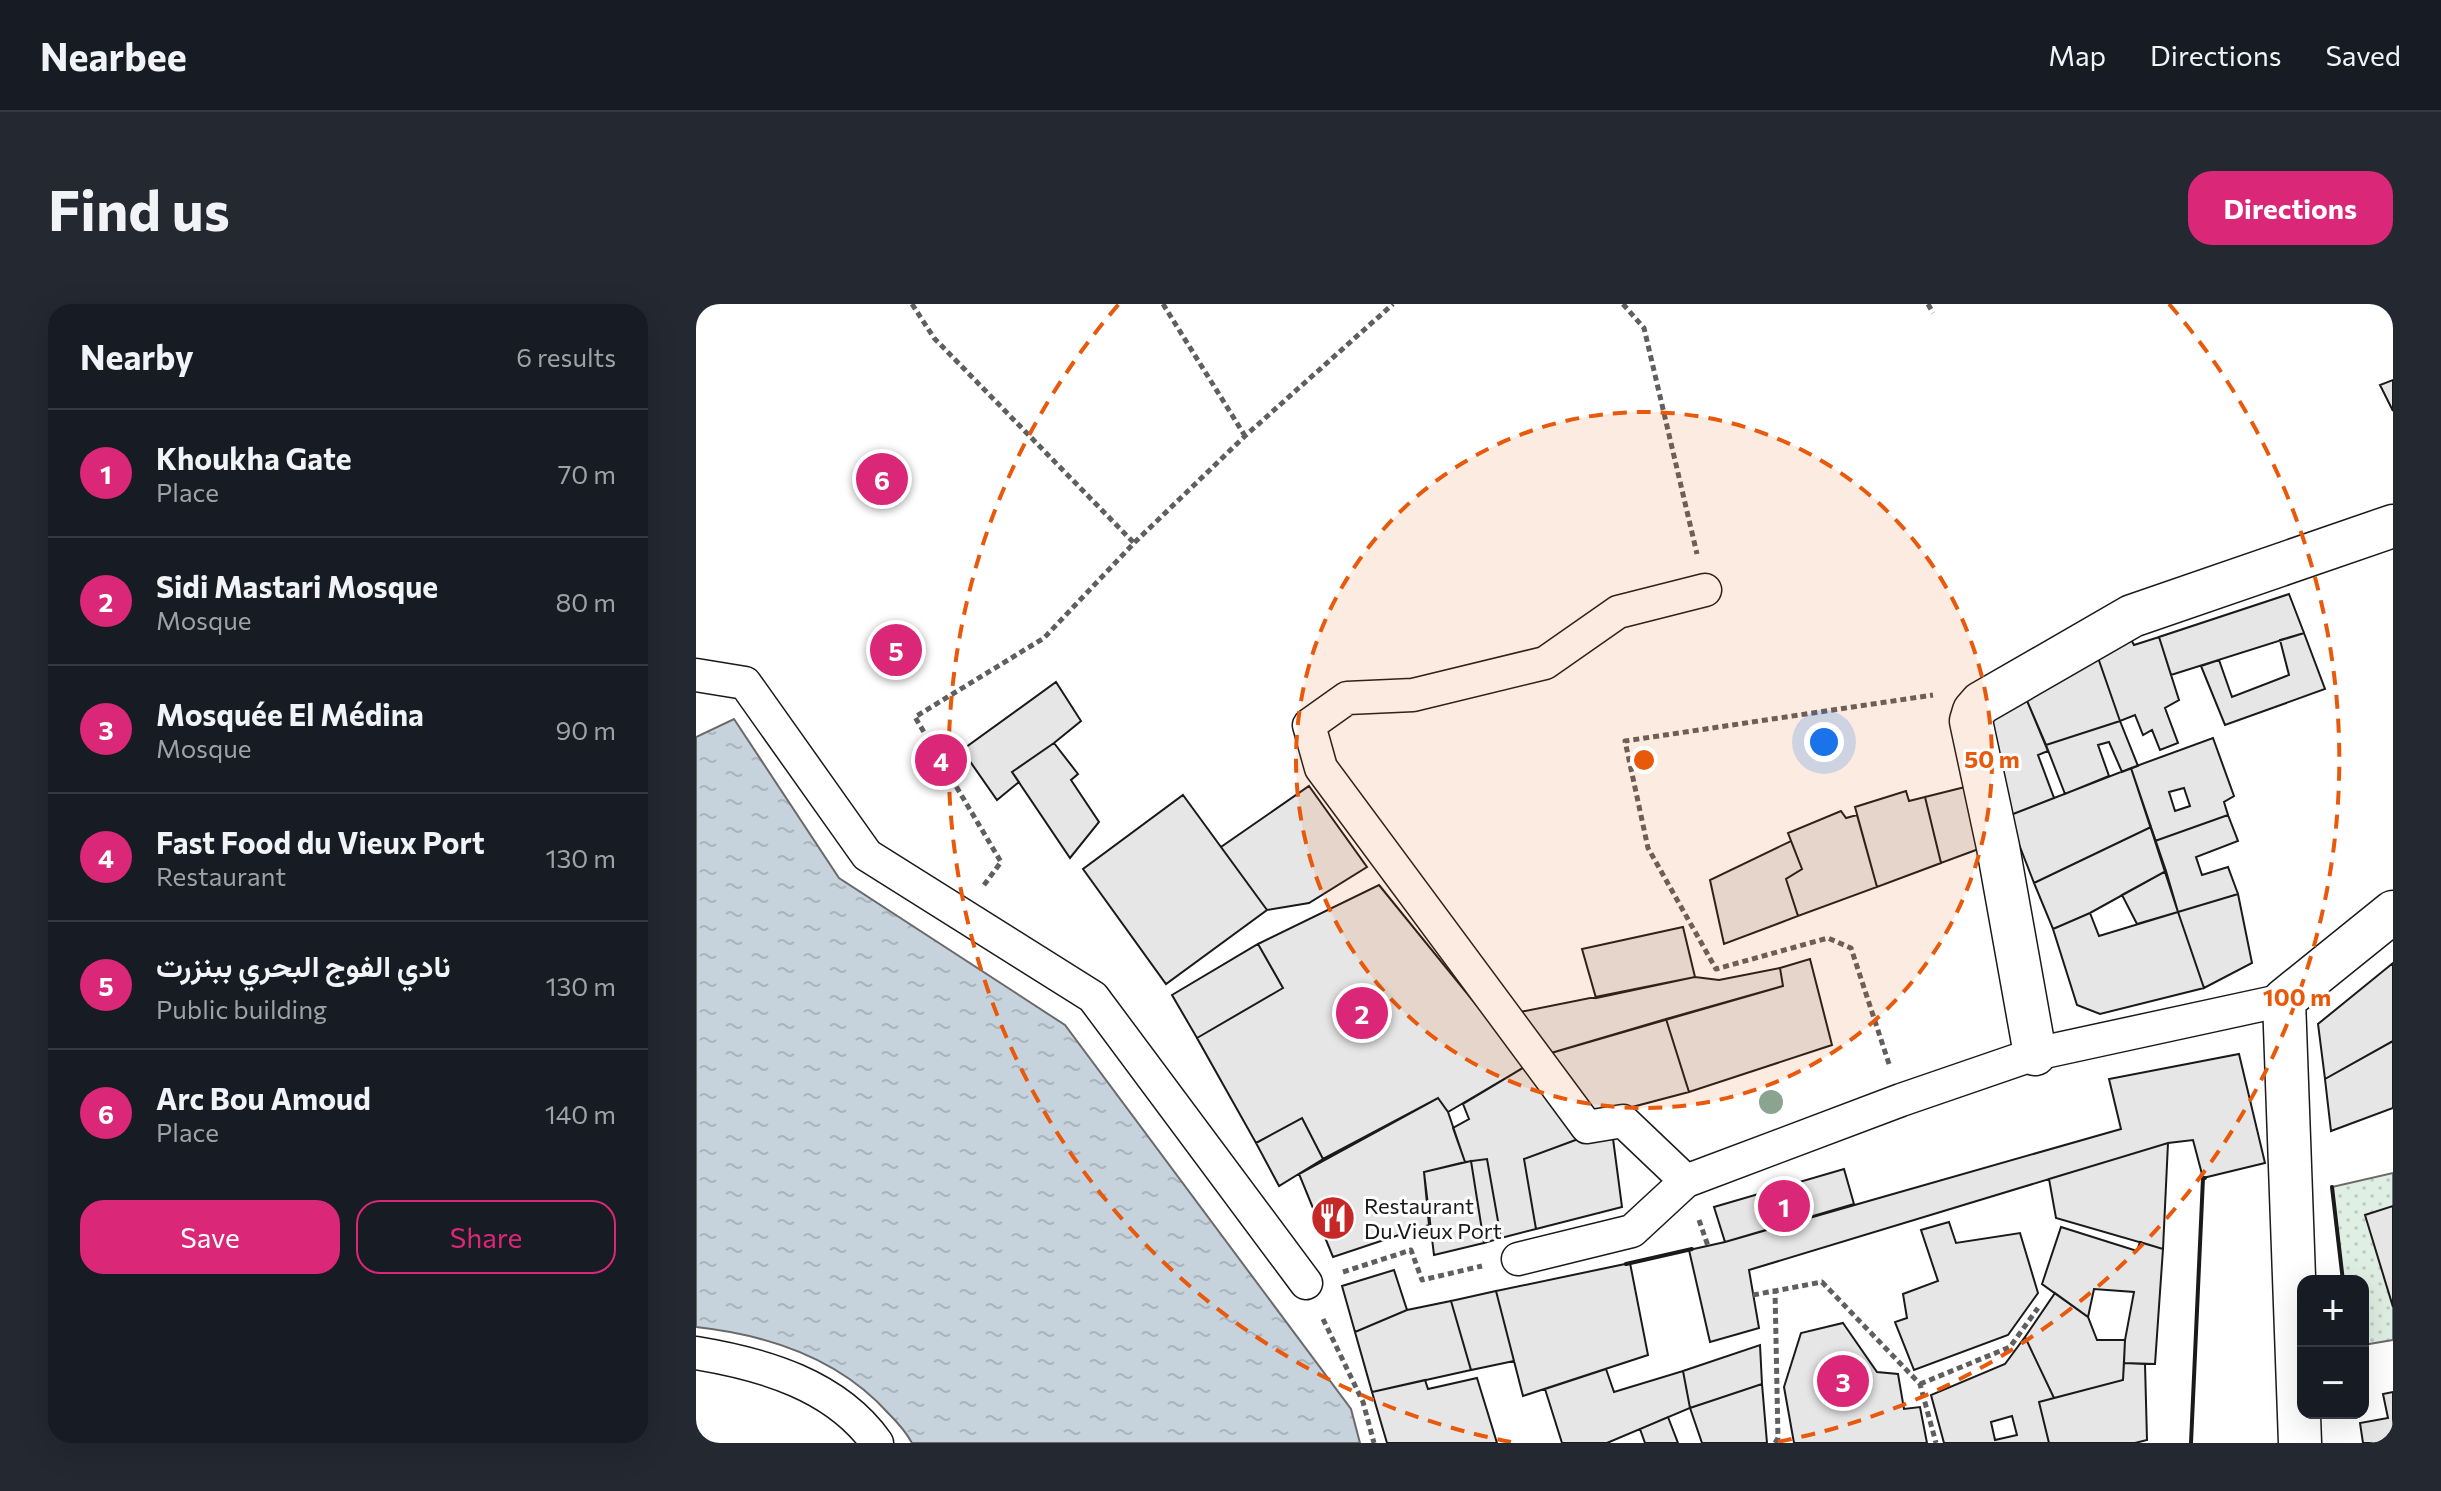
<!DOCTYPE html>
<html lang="en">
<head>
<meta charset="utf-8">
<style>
  :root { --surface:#171b24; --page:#242831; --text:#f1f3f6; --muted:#9ea1a6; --line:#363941; --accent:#db2777 }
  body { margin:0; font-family:Commissioner,Vazirmatn,sans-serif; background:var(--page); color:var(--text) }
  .controls { position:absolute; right:24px; bottom:24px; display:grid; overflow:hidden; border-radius:16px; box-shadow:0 8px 32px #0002 }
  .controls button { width:72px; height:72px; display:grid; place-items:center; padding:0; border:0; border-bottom:2px solid var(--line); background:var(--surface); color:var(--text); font:40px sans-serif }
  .you { position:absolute; left:1128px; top:438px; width:28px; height:28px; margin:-20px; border:6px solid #fff; border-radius:50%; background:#1a73e8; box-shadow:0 0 0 12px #1a73e833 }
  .badge { display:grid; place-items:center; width:52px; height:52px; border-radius:50%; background:var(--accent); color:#fff; font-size:26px; font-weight:700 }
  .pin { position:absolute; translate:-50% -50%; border:4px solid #fff; box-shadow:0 2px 8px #0006 }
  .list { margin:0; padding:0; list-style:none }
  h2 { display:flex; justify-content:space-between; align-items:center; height:104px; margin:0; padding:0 32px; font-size:34px }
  h2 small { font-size:26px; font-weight:400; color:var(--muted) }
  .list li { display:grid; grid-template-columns:52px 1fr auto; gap:24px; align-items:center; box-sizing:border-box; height:128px; padding:0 32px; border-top:2px solid var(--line) }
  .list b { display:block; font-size:30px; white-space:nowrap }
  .list p { margin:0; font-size:26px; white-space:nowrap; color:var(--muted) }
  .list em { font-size:26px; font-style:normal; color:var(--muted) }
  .actions { display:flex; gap:16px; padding:24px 32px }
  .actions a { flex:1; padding:18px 0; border:2px solid var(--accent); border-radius:24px; text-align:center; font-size:28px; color:var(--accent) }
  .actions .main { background:var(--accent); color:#fff }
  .map { position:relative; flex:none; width:1697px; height:1139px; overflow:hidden; border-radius:24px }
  header { display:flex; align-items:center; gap:48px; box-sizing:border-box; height:112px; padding:0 40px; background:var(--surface); border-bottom:2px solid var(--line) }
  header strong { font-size:38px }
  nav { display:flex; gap:44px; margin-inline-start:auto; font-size:28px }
  .intro { display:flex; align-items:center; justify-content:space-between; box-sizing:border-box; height:192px; padding:0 48px }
  h1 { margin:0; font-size:56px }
  .button { padding:20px 36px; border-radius:24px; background:var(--accent); color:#fff; font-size:28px; font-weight:700 }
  main { display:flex; gap:48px; padding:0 48px }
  aside { flex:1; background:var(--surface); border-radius:24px; box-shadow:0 8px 32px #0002 }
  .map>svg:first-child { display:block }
</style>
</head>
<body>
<header>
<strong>Nearbee</strong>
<nav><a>Map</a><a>Directions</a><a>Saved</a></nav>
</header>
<div class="intro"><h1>Find us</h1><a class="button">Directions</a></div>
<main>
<aside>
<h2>Nearby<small>6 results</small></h2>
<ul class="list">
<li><span class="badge">1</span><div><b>Khoukha Gate</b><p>Place</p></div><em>70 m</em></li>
<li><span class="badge">2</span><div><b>Sidi Mastari Mosque</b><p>Mosque</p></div><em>80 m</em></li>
<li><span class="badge">3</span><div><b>Mosquée El Médina</b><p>Mosque</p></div><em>90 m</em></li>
<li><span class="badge">4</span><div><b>Fast Food du Vieux Port</b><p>Restaurant</p></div><em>130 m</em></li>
<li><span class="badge">5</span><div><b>نادي الفوج البحري ببنزرت</b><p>Public building</p></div><em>130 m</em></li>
<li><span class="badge">6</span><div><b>Arc Bou Amoud</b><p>Place</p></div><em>140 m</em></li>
</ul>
<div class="actions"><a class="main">Save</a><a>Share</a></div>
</aside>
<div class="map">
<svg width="1697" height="1139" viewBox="0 0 1697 1139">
  <defs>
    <pattern id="grass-dots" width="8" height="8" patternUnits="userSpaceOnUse" patternTransform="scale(2)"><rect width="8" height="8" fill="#e0efe3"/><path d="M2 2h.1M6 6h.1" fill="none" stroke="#c0ccc2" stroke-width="1.8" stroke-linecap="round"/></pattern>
    <pattern id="water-ripples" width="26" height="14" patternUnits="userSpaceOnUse" patternTransform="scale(2)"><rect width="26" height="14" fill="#c6d2dc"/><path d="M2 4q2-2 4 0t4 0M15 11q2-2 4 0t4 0" fill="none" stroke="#aab4bc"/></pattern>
  </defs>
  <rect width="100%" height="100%" fill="#fff"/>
  <path fill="url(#grass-dots)" stroke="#6a6a6a" stroke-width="2" d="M1697,869V1036L1667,1041V977H1647L1636,883Z"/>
  <path fill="url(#water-ripples)" stroke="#6a6a6a" stroke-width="2" d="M38,415L143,574L369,721L655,1105L664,1139H216C210,1128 202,1119 193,1110C143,1054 73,1031 0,1023V433Z"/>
  <path fill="#e6e6e6" stroke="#1a1a1a" stroke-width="2" fill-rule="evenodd" d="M1697,76V107L1684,81Z
    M1593,290L1608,329L1475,371L1463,333Z
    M1431,328L1438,341L1463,333L1483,396L1469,404L1482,439L1464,446L1456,426L1447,431L1439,411L1424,417L1399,345Z
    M1608,329L1629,385L1529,421L1505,362L1523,356L1536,393L1593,371L1584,336Z
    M1399,345L1424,417L1350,441L1329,392Z
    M360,378L385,417L358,439L316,468L323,478L301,496L266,446Z
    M1329,392L1352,447L1342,451L1358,494L1312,512L1285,420Z
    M1424,417L1442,462L1426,468L1413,438L1402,441L1413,472L1369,490L1350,441Z
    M1517,434L1538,492L1528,498L1532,511L1459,537L1435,464ZM1488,484L1494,502L1479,507L1473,488Z
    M358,439L382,470L375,476L403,518L374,554L316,468Z
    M1435,464L1455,523L1338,579L1312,512Z
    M613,482L671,563L613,599L571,606L525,543Z
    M1273,482L1288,543L1245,559L1229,493Z
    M1210,487L1213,497L1229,493L1245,559L1181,583L1159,503Z
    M487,491L571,606L470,680L387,565Z
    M1145,507L1150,514L1161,511L1181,583L1102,612L1090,575L1106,565L1092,529Z
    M1532,511L1542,537L1500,553L1506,571L1532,563L1542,590L1482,608L1459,537Z
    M1455,523L1470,567L1394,609L1357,625L1338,579Z
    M1095,537L1106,565L1090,575L1102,612L1028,640L1014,576Z
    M1470,567L1482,608L1441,620L1426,591Z
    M683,581L830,762L752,808L742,794L627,855L606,814L560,839L501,734L587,684L562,640Z
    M1542,590L1556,659L1508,684L1482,608Z
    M1482,608L1508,684L1404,710L1381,701L1357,625L1394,609L1403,632Z
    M987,623L999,673L900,694L886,645Z
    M562,640L587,684L501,734L476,691Z
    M1114,655L1136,741L993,788L970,715L1087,682L1084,664Z
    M1697,659V737L1629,775L1622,720Z
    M1084,664L1087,682L848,751L814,710L999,673L1023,676Z
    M970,715L993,788L898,813L848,751Z
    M1697,737V804L1635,827L1629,775Z
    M1543,750L1569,859L1507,874L1497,836L1472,839L1053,966L1063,1024L1014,1038L993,946L1029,938L1425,825L1413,775Z
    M830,762L885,834L828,855L840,925L805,934L791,855L769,858L757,824L773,815L767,800Z
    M742,794L752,808L769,858L728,868L733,921L637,953L603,870Z
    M606,814L627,855L583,882L560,839Z
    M916,827L926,903L840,925L828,855L885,834Z
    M1472,839L1467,945L1360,914L1353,875Z
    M791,855L805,934L788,939L775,857Z
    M775,857L788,939L738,951L728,868Z
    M1148,865L1158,900L1029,938L1018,903Z
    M1697,902V1003L1669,911Z
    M1253,918L1260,939L1324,929L1342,989L1312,1031L1218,1066L1199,1018L1211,1014L1207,990L1242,977L1225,926Z
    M1365,923L1441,947L1444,938L1467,945L1459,1060L1428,1059L1429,1036L1438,988L1398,985L1392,1013L1346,980Z
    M934,959L952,1051L827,1092L800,987Z
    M698,966L711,1006L659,1028L646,982Z
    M800,987L818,1057L775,1066L755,997Z
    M1359,989L1392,1013L1401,1036H1429L1427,1076L1358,1094L1329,1033Z
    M755,997L775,1066L676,1088L659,1028L711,1006Z
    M1147,1019L1181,1068L1202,1070L1208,1105L1224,1103L1231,1139H1098L1088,1083L1105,1029Z
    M1329,1033L1358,1094L1343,1098L1353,1139H1248L1235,1091L1309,1060ZM1316,1112L1321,1131L1299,1136L1295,1118Z
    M1064,1041L1066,1080L994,1104L987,1067Z
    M1428,1059L1449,1060L1451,1136L1439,1139H1353L1343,1098L1427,1076Z
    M910,1065L918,1088L987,1067L994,1104L911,1139H866L849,1085Z
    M781,1074L801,1139H691L676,1088L729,1076L732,1085Z
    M1066,1080L1071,1139H1006L994,1104Z
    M1697,1088V1139H1667L1664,1119L1692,1114L1687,1090Z
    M972,1113L982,1139H949L944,1125Z"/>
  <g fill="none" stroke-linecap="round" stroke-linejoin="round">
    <g stroke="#1a1a1a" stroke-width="35">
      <path id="pedestrian" d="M0,371L49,379L171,551L397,693L610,979
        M990,877L927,817L891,823L625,464L613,421L651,394L717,391L849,359L922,308L1009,286
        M822,955L936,927L990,877L1205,796L1339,750L1588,696
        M0,1049C67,1060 140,1081 181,1139"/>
    </g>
    <g stroke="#1a1a1a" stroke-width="45">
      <path id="minor" d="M1339,750L1302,543L1275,417L1278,407L1285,399L1436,312L1697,222
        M1604,1139L1588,696L1697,608"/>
    </g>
    <path stroke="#5f5f5f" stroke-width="5" stroke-dasharray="6 4" stroke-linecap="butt" d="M216,0L238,34L438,239
      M467,0L549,132
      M927,0L948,24L1001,250
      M1232,0L1237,9
      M288,581L305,558L219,413L348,334L438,239L549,132L697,0
      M1193,760L1155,644L1132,634L1020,665L952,544L929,437L1237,391
      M1003,916L1012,942
      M647,968L715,946L726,976L786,962
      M1057,991L1126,978L1224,1080L1240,1139
      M627,1015L667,1098L678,1139
      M1224,1080L1314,1043L1342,1004
      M1079,1139L1082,1134L1079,986"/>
    <use href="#pedestrian" stroke="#fff" stroke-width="32"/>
    <use href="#minor" stroke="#fff" stroke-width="42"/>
    <path stroke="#1a1a1a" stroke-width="4" d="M1636,883L1647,977
      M930,960L996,945
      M1495,1139L1507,874H1509"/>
  </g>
  <circle fill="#8aa48f" cx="1075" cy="798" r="12"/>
  <circle cx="948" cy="456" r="348" fill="#e8590c" fill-opacity=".12"/>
  <g fill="none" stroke="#e8590c" stroke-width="4" stroke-dasharray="14 10">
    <circle cx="948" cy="456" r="348"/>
    <path d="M815 1138A695 695 0 0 1 423 0M1473 0A695 695 0 0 1 1081 1138"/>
  </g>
  <defs>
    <g id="restaurant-disc" transform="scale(2.3)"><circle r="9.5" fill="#c62828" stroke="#fff"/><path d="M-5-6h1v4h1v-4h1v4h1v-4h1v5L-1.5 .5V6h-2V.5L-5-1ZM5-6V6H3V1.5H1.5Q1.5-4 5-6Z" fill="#fff"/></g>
  </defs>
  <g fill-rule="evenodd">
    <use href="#restaurant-disc" x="637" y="914"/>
  </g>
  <g text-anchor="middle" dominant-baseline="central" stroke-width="6" stroke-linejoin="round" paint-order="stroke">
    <g font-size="22" fill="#1a1a1a" stroke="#fff" text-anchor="start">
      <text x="668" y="901">Restaurant<tspan x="668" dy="25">Du Vieux Port</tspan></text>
    </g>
  </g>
  <circle cx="948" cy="456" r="12" fill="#e8590c" stroke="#fff" stroke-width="4"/>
  <g font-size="24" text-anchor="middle" font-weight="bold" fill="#e8590c" stroke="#fff" stroke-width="6" stroke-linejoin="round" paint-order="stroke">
    <text x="1296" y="464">50 m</text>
    <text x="1601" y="702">100 m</text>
  </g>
</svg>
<div class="controls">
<button>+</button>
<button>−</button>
</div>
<div class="you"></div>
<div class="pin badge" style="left:1088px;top:902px">1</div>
<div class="pin badge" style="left:666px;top:709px">2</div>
<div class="pin badge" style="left:1147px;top:1077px">3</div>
<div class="pin badge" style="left:245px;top:456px">4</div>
<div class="pin badge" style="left:200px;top:346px">5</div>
<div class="pin badge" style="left:186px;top:175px">6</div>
</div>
</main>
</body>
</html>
